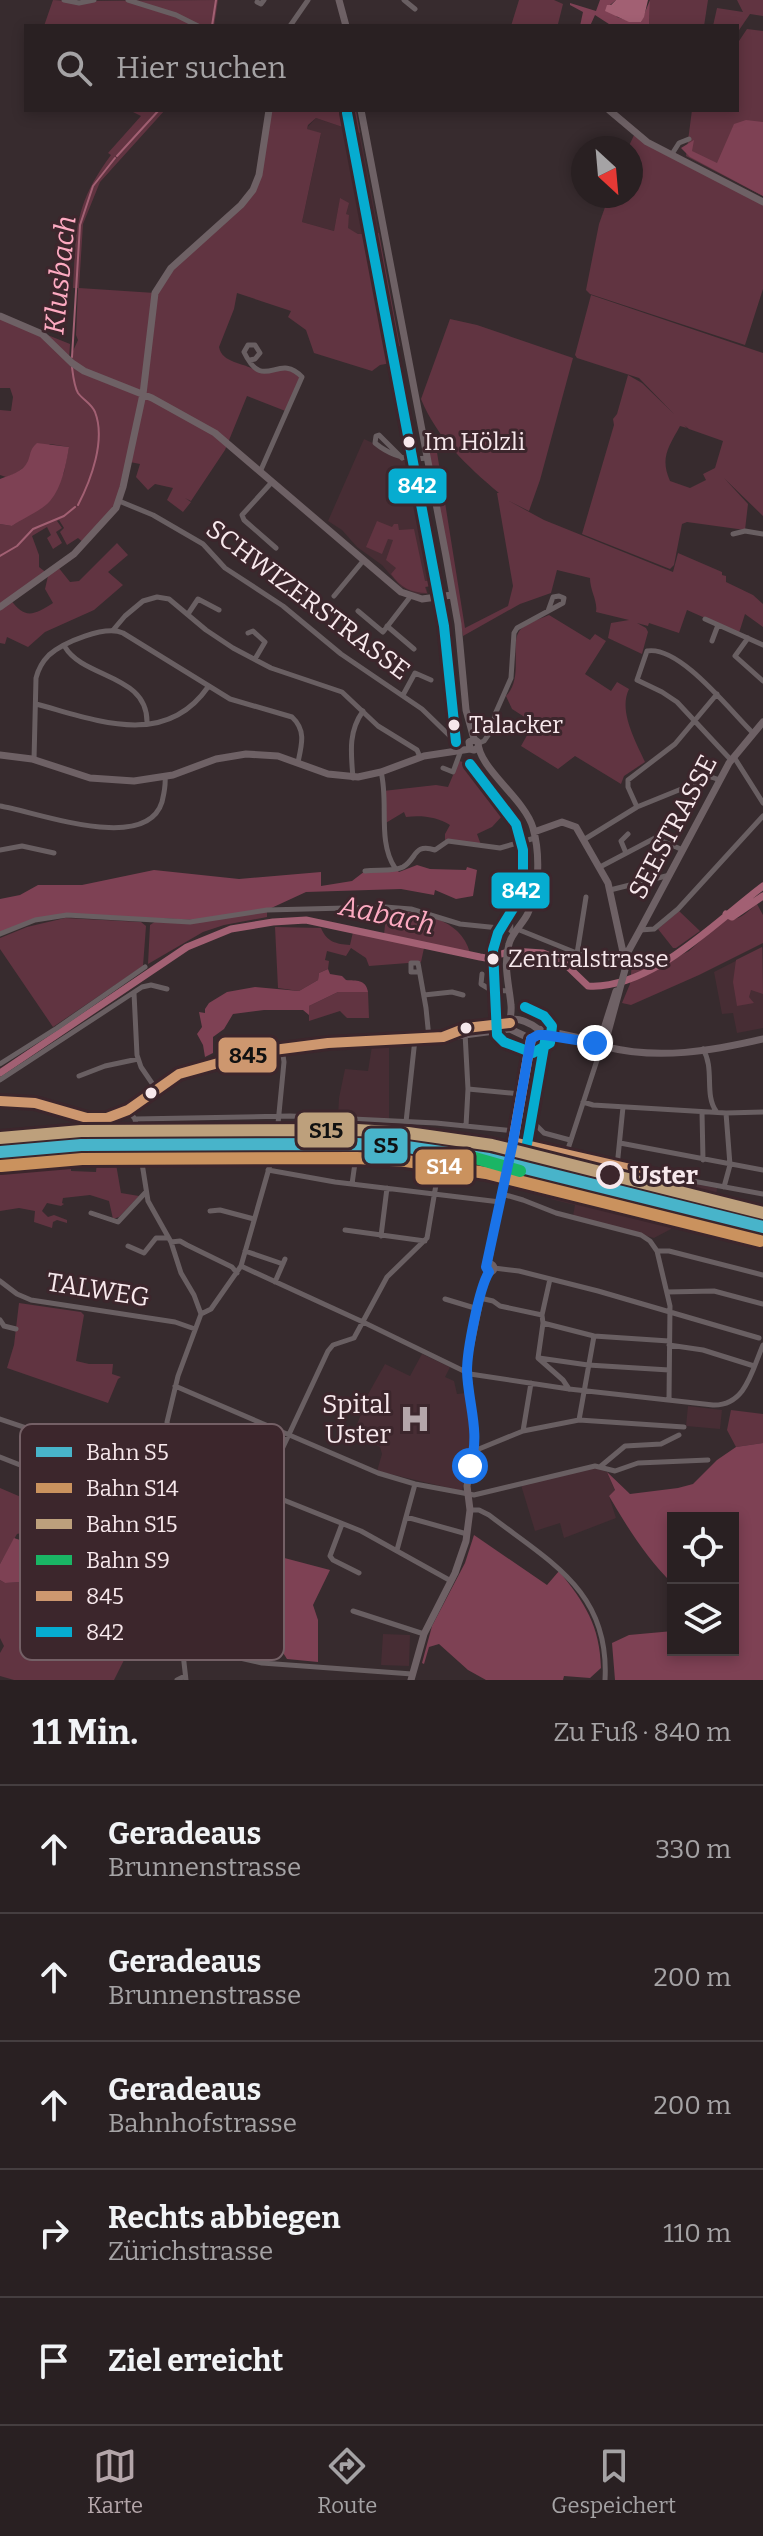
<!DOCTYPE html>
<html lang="de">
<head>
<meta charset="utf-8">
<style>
  :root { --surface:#292022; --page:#31282a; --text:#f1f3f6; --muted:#a5a3a5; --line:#453e40; --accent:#b4a6aa }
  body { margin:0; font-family:Bitter,serif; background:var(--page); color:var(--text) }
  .controls { position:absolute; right:24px; bottom:24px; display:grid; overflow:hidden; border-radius:0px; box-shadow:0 4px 12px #0003 }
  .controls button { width:72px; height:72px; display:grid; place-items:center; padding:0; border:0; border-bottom:2px solid var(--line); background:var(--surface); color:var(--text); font:40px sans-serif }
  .compass { position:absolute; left:571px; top:136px; width:72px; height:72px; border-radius:50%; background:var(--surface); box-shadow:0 4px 12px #0003; rotate:154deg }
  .stop { position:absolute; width:24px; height:24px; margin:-18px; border:6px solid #1a73e8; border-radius:50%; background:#fff }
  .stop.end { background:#1a73e8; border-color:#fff; box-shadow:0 2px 8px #0008 }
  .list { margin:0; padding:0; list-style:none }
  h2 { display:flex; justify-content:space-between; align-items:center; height:104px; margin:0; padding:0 32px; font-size:34px }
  h2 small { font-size:26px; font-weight:400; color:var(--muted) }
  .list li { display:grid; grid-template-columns:52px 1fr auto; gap:24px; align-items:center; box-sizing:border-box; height:128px; padding:0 32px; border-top:2px solid var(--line) }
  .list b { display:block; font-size:30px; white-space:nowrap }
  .list p { margin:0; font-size:26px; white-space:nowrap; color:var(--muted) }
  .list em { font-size:26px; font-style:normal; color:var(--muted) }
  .icon { flex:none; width:44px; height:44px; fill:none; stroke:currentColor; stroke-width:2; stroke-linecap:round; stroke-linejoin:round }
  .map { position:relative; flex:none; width:763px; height:1680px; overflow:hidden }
  .search { position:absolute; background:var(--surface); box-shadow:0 4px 12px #0003; left:24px; right:24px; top:24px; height:88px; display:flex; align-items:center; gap:20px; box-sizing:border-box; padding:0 28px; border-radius:0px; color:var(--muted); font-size:30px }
  .sheet { height:744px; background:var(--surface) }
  nav { display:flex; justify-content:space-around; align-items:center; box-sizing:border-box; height:112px; border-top:2px solid var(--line); background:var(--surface); font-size:22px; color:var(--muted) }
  nav a { display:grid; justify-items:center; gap:4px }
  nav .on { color:var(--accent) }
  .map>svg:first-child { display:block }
</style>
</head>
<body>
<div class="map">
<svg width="763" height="1680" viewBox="0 0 763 1680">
  <rect width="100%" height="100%" fill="#372b2e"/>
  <path fill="#472d34" d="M316,118L360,133L379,233L358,234L347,228L349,216L346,214L340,199L334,231L302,222L321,134L306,129Z
    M364,439L407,459L430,586L426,587L428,594H417L401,587L382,565L357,547L342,530L328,521Z
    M763,947V1028L737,1033L733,1013L722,1014L714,972Z
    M389,1045V1121L338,1118L339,1098L345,1069L368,1071L372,1046Z
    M113,1139L400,1142L472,1150L512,1161L515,1148L523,1146L610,1168L717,1188L716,1197L763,1210V1248L739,1245L731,1229L707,1221L676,1216L671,1229L654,1238L573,1216L575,1205L551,1199L555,1184L513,1173L487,1163L396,1149L117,1146L62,1148L0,1155V1149L24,1145L61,1142H113Z
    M422,1354L450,1367L445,1377L454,1381L457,1394L466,1393L471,1424V1446L462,1491L377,1471L382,1454L380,1447L371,1442V1439L354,1432L361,1414H366L372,1402L366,1398L385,1364L410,1376Z
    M688,1406L722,1410L720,1429L686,1426Z
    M595,1468L607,1472L615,1491L609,1496L616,1518L564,1538L560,1523L535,1531L521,1485Z
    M383,1634L410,1635L409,1666L381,1665Z"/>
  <path fill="#613441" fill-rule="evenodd" d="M53,0L68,1L218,0L214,26H44Z
    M519,0H554L563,4L558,24L553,26H511Z
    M650,0H708L704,26H649Z
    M737,0H763V16L750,14L737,33V26H713L717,8L743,12Z
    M747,29L763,31V196L686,156L692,110H737V44Z
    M129,110H165L100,182L83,224L79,288L155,293L159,283L253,190L269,110H356L360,133L316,118L308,125L307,129L321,133L302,222L334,231L340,198L349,203L346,214L349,215L348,228L358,234L379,233L400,346L393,349L391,363L380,365L372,371L314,353L306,330L288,317L291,311L237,293L234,309L219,347C222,364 245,362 258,372L285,367L302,377L288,412L247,396L225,450L191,501L185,498L191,502L183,512L167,500L173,488L155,484L148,490L136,477L140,464L130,462L121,496L85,544L78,538L67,545L60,532L64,528L59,520L57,521L62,528L56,532L62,543L53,549L47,538L51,535L47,527L32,536L39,555V567L48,574L58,567L70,582L79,581L117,543L128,555L108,572L123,585L94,610L45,632L28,647L7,637L5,644L0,643V524L12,526L56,491L64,472L69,447L50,444L17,473L6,477L0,475V410L11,411L13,397L10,388H0V316L70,344L69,360L78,340L76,335L78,288H73C76,230 74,205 111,155L108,153L141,116ZM48,576L45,589L53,603C34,615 25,620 10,599Z
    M635,133L763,202V289L745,345L590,294L586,290L599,224L609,196H631V148H628Z
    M591,295L763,353V516L724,478L748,504L745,530L687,522L682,524L674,565L670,569L582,534L614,425L613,419L617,414L628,375L642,383L674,414L639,378L577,358L575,355ZM684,425L689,429L723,441L715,468L703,474L706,480L690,488L670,481C660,458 668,448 680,426L687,428Z
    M450,319L477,325L573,358L540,480L529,511L507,500L544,520L673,572L678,553L722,572V575L726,576V582L753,595L763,604V627L745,614L739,633L687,610L679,633L649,623L648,626L637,623L646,628L648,632L642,654L608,638L611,623L629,620L596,612C598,601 590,591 590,578L557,570L551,593L520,604L463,636L428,448L436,446L465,628L508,606L513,586L497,493H499C467,466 437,438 421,399Z
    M377,521L392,527L394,524H398L399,530L414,529L425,581H429L430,586L425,587L427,593C411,593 400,587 391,574L396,568L386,560L393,540L388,539L382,554L366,547Z
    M549,615L590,640L595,634L606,641L585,674L611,691L617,682L629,689C618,711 636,742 645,762L624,776L621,784L575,756L558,769L521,746L534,723L512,709L506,696C525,676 508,642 521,629C527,623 540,619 549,615Z
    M459,761L471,764L473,762L483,769L472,778L498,806L503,815L492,827L477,834L481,845L445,842V834L450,825C437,817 422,815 406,817L404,812L384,824L383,791L436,785L448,787Z
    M757,904L763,915V943L699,975L631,1005L622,1003L630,984L633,953L642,957L655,968L689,951L726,918C738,923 748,911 757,904Z
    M387,909C419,913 461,917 470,953L384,934Z
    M679,911L700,931L676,948H673L658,929Z
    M267,912V917L224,925L203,932L148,964L150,925L156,921Z
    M65,918L141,922L146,926L143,966L53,1027L0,949V938L27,927Z
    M275,927L321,928C327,942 336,944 350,945L353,932L424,948L421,962L369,966L366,958L351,948L346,956L327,951L325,960L329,961L328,969L319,973L318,980L299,991L278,988Z
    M762,947L763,994L751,990L749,997L754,1003L737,1006L733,982L736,960Z
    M338,992H368L369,1018H347L340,1011L309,1021V1006Z
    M79,1152L78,1159L68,1160L66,1167H71V1171L96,1172L97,1161L102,1157L116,1164L121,1193L139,1196L119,1217L113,1219L109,1201L90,1195L63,1198L62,1203L64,1204L61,1206L47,1203L42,1211L48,1217L54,1215L67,1220V1223L57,1220L53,1222L52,1228L34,1222L35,1211L19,1208L0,1211V1161Z
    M19,1303L81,1312L84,1315L76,1361L89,1364H113L112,1374L121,1377L118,1379L108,1403L7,1368L14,1345Z
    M731,1410L763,1414V1443L736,1447L727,1430Z
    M0,1488L28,1500L24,1514L58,1527L54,1539L48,1535L40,1541L21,1533L17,1534L0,1564Z
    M0,1580L5,1583L22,1582L52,1586L61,1615L103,1604L134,1614L136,1636L114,1680H14L0,1676V1653L4,1646L0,1638Z"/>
  <path fill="#7e4154" d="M600,0H616L610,5L617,17L629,21L641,22L650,0L649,26H612L595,15L590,26H580L583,12L570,5V3L596,11Z
    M746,120L763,122V196L690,157L681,148L694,140L692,151L717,163L734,124Z
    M37,443L69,447C66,465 62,487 50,501C41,511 23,518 12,526L0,524V479C10,475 23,472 28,461C31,453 30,449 37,443Z
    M417,865L430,869L466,870L467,867L477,870L473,896L456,899L435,890L434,895L401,889L306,892L267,910L205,920L67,915L35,920L0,934V899L20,895L38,885H82L154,870L239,879L321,872V886L352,881L365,871L395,868L399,872Z
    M328,969L330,974L342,976L346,980C356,981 366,979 368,992H338L309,1006V1015L303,1010H264L233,1014L224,1029L213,1037V1053L205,1057L203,1045L197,1034L202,1027L199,1012L205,1013V1009L209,1003L227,992L255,987L299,991L318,980L319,973Z
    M763,1443V1680H615L612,1643L629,1635L673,1631V1650H733V1518H673V1584C647,1559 627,1527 609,1496L615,1490L607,1472L630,1494L678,1488L693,1484L717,1460L736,1447Z
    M58,1527L104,1554L130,1535C157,1548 153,1595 135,1614L103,1604L61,1615L50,1611L52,1586L22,1582L5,1583L0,1580V1564L14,1538L50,1550Z
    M474,1535L547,1585L559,1571C585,1603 600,1626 601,1668L590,1678L564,1676L563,1680H486L468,1670L439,1644L429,1647L424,1664L422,1663L432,1626L465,1563Z
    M246,1548L330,1570L313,1605L318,1620V1662L287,1659L268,1629L265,1630L250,1617L256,1614L243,1575Z"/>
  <path fill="#a26073" d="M616,0H648L644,17L641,22H629L605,11L607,5H611Z"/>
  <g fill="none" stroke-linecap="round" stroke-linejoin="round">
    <path stroke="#a26073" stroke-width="2" d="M212,26L216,0
      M117,156L159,110
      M72,357L80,225L93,186L115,158
      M72,367C73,375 74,386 78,393C83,400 91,403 95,412C106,440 91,480 78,505
      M0,556L17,546L33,529L64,516L75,507"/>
    <path stroke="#a26073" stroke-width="7" d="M726,914L732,917L763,896
      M0,1073L187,947L231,929L273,922L306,920L480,957L486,958L512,951L543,953L562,961L588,986C651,990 715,922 763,886"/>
    <path stroke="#695f62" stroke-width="5" d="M64,0L79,3L94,0
      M128,0L176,15L198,26
      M404,0L415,9
      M257,2L261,4L264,0
      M290,26L308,0
      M672,154L679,143L689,139
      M250,360L255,359L260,353L255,345H248L244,352C264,394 278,351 302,377L260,472
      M402,458L379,435L376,436L375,443C391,456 407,461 427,458
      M272,482L242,515L244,520L276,548
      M119,501L153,515L203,544L225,568L283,606L341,654L422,709L455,741L460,753L453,772L443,768
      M733,534L745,531L763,534
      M334,596L363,561
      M358,611L383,632L410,597
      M188,614L198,599L219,610
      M705,619L763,645
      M387,626L414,649
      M114,629L125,616L143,601L157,597L169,599L206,630L233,648L271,668L342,692L378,726L417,750L420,757
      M248,633L253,631L265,642L255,659
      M748,638L735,656L763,681
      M712,641L718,625
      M65,647C84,679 149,674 147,724
      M403,695L415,673L431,680
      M36,704C96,720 165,749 208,687
      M479,743L484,741L491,731L496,712L511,678L514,633L517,628L563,603L564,598L559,596L553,597L548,611
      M734,757L763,803
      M34,760L36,678C38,670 42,662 49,655C64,642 105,625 123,633L230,699L292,717C306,730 302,744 298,762
      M731,760L677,702L662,692L637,680L647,651C680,645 731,712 753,733
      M381,772C389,802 377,841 395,868
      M353,778C351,753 348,732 363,711
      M0,806C37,812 146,854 162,802C164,793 166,786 165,777
      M637,807L628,787V780L675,744L717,694
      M585,839L637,807L711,777L720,780
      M0,850L22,846L54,853
      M626,853L621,841L628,834
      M600,867L655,838L683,850
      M365,871C376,869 393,872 403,867C417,859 413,843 435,850L448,841L500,848L535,838
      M610,890L670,875
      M509,900L511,930
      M517,929L589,958H623
      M640,930L654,929L678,909L763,816
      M0,934L35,920L67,915L190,922L267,910L385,907L411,909L460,924L509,929L514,933
      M577,954L586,897
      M411,963H418L426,1008L429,1038
      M411,963V972H418
      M482,974L481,984L491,990L509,991
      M134,993L137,1055L141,1067L156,1089
      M424,995L452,992L463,995
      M465,1033L468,1089L466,1126
      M703,1049C715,1069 704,1094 716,1111
      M0,1064L57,1028L145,967
      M79,1076L105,1066L138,1059
      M0,1080L142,987L151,985L167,989
      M468,1089L521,1094
      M583,1102L593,1105L726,1113L763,1112
      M518,1109L530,1111L538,1080L545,1035
      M128,1110L135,1119L290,1116L436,1123L514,1131
      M530,1111V1119L544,1133L570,1140
      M702,1112L703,1160
      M135,1119L148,1201L171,1242L181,1273L194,1295L201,1314L178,1376L167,1422L183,1508L186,1574L182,1645L186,1680
      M406,1122L415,1039
      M513,1142L617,1167L763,1194
      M620,1143L763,1170
      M140,1150H399L458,1158L507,1170
      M566,1155L601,1048
      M617,1167L623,1107
      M268,1170L335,1182L500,1202
      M352,1184L357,1149
      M724,1187L730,1165L726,1113
      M502,1194L523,1200L556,1213L641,1235L650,1241L657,1251H669L763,1275
      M210,1211L220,1210L254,1219
      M91,1213L118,1222L145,1193
      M345,1230L425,1241
      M381,1236L387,1188
      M171,1242L180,1241L187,1245L232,1267L237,1273
      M128,1246L144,1253L156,1238H168
      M245,1251L283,1264
      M657,1251L670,1306L669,1400
      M241,1266L363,1322L470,1374L569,1389L713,1405C746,1406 752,1370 763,1345
      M494,1268L519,1271L598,1291L759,1338
      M0,1281L17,1294L31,1300L175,1322L195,1329
      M275,1282L285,1259
      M667,1292L714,1291L763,1304
      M480,1298L493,1301L500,1306L542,1315L543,1323L538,1358L563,1380L569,1389
      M445,1299L478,1309
      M201,1314L211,1309L241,1266L276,1144L284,1062L282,1048
      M542,1315L550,1279
      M0,1320L4,1326L16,1329
      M543,1323L594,1336L669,1341
      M669,1345L703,1350L754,1366
      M539,1358L588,1365L669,1370
      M175,1386L378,1473L415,1484L474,1495L595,1466L615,1471L638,1463L708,1460
      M0,1419L163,1474H177
      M579,1420L594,1336
      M523,1431L531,1383
      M474,1451L523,1431L579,1420L684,1427
      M0,1457L94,1494L107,1502L144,1536L183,1519
      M601,1466L625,1446L661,1444L679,1435
      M205,1475L261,1491L361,1531L451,1581
      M262,1492L328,1351L333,1345L354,1338L387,1277L427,1238L441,1155
      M140,1494L178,1521
      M470,1510H479L489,1515C550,1562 610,1591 605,1680
      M239,1516L248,1487
      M406,1517L467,1534
      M342,1524L330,1556L333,1560L359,1573
      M397,1550L415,1484
      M353,1611L424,1634
      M182,1645L262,1663L412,1674
      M177,1680L185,1676"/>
    <path stroke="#6e6165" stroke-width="7" d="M339,0L346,26
      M361,110L446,556L458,624L466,710L474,739
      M609,110L647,142L763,202
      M0,316L42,334L72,363L84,371L152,398L215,433L401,592L422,599L452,595
      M0,607L74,554L116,508L123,487L143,394L155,293L171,268L241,205L253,190L259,175L269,110
      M478,748L474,750L470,749L469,742L474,739L478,742C478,768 525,799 533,828C540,853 540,889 528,913C523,924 512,932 509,944C503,965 509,984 511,1005C512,1013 509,1020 510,1029L531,1039L538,1035V1029C532,1024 518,1017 511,1020
      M0,755L32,759L90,778L134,781L173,775L216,759L246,754L278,756L328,774L358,777L381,772L424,756L470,749
      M534,832L562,822L576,827L608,883L626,966L607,1036
      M623,954L629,950L640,930L729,763L763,722
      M538,1029L580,1038H597
      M452,1033L476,1026L510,1023
      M596 1041a7 7 0 1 1 14 0a7 7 0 1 1-14 0Z
      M602,1035L616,991
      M607,1047C658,1060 712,1051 763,1039
      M0,1101L35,1103L87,1118H107L128,1110L179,1074L258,1052L328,1043L449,1037L510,1029
      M486 1268a4 4 0 1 1 8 0a4 4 0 1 1-8 0Z
      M488,1264L531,1039
      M411,1680L424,1634L455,1573L466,1541L470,1510L467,1486L475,1443L467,1364L483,1285L489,1272"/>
    <g stroke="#3c262c" stroke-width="16">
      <path id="bus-1" d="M0,1101L35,1103L87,1118H107L128,1110L179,1074L258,1052L328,1043L443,1037L466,1028L510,1023
        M513,1142L666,1177
        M513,1142L531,1039"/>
    </g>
    <g stroke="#3c262c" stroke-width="16">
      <path id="bus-2" d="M347,113L444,626L456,742
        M470,764L516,824L523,850V880L519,899L498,933L493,950L497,1035L504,1042L533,1053L550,1043L552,1026L544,1016L525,1007
        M527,1144L545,1041
        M510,1156L663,1191"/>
    </g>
    <use href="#bus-1" stroke="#cd976f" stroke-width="10"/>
    <use href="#bus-2" stroke="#06acd0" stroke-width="10"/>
    <g stroke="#3c262c" stroke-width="18">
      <path id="rail-1" d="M0,1152L81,1145L357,1144L407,1147L489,1159L763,1227"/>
    </g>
    <g stroke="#3c262c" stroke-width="18">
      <path id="rail-2" d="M1,1166L82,1159L357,1158L406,1161L486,1173L760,1241"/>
    </g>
    <g stroke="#3c262c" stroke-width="18">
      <path id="rail-3" d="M0,1138L81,1131L357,1130L408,1133L492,1145L763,1213"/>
    </g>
    <g stroke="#3c262c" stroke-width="18">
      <path id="rail-4" d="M461,1154L520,1171"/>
    </g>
    <use href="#rail-1" stroke="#48b4ca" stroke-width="12"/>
    <use href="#rail-2" stroke="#ca925e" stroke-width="12"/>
    <use href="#rail-3" stroke="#bda07c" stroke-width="12"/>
    <use href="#rail-4" stroke="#1ab565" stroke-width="12"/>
  </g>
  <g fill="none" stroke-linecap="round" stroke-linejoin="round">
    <path stroke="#1a73e8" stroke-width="10" d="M470,1466C481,1433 468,1404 467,1371C467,1351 479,1288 489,1272L486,1267L513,1142L531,1039L538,1035H545L595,1043"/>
  </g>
  <defs>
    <g id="hospital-bare" transform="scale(2.4)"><path d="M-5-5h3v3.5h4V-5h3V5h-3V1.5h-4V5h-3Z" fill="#b4a6aa" stroke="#3c262c" stroke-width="2.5" paint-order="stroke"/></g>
  </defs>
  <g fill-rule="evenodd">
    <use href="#hospital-bare" x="415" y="1419"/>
  </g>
  <g fill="#f7e8ec" stroke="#3c262c" stroke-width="3">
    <circle cx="409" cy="442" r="7"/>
    <circle cx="454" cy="725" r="7"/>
    <circle cx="493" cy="959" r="7"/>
    <circle cx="466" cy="1028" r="7"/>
    <circle cx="151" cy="1093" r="7"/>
  </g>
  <circle fill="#3c262c" stroke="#f7e8ec" stroke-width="4" cx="610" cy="1175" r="12"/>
  <g text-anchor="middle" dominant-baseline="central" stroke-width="6" stroke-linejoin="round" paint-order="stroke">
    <g font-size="24" fill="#f7e8ec" stroke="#3c262c" text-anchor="start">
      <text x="424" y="442">Im Hölzli</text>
      <text x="469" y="725">Talacker</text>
      <text x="508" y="959">Zentralstrasse</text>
    </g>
    <g font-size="26" fill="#f7e8ec" stroke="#3c262c">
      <text transform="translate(308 600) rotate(37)">SCHWIZERSTRASSE</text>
      <text transform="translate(673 827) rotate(-62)">SEESTRASSE</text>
      <text transform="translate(98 1290) rotate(9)">TALWEG</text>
    </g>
    <g font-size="26" font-weight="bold" fill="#f7e8ec" stroke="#3c262c" text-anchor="start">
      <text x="630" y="1175">Uster</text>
    </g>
    <g font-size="26" fill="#f7e8ec" stroke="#3c262c" text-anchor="end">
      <text x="391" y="1404">Spital<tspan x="391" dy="30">Uster</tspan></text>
    </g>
    <g font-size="28" font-style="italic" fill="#fdaac1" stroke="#3c262c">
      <text transform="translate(60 275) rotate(-84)">Klusbach</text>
      <text transform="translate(387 915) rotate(12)">Aabach</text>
    </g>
  </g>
  <rect x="20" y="1424" width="264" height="236" rx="12" fill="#3c262c" stroke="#746066" stroke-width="2"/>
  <rect x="36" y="1447" width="36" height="10" fill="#48b4ca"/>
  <rect x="36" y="1483" width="36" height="10" fill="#ca925e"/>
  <rect x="36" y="1519" width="36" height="10" fill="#bda07c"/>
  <rect x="36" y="1555" width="36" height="10" fill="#1ab565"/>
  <rect x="36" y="1591" width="36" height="10" fill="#cd976f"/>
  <rect x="36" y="1627" width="36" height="10" fill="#06acd0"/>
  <g font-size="22" fill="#f7e8ec">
    <text x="86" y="1460">Bahn S5</text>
    <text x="86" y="1496">Bahn S14</text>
    <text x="86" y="1532">Bahn S15</text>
    <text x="86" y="1568">Bahn S9</text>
    <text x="86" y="1604">845</text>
    <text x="86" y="1640">842</text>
  </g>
  <g stroke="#3c262c" stroke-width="3">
    <rect x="387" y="467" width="61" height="38" rx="8" fill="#06acd0"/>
    <rect x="490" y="871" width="61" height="39" rx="8" fill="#06acd0"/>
    <rect x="217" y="1036" width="61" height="38" rx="8" fill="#cd976f"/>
    <rect x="296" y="1111" width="60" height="38" rx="8" fill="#bda07c"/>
    <rect x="363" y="1127" width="46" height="38" rx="8" fill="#48b4ca"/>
    <rect x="414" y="1148" width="61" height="38" rx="8" fill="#ca925e"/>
  </g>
  <g font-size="22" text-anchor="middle" font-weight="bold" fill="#fff">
    <text x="417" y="493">842</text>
    <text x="521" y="898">842</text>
    <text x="444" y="1174">S14</text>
  </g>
  <g font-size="22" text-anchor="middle" font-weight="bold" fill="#111">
    <text x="248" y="1063">845</text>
    <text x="326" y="1138">S15</text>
    <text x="386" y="1153">S5</text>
  </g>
</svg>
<div class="controls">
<button><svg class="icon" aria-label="locate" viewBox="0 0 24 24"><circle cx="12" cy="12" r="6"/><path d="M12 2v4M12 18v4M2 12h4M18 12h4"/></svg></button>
<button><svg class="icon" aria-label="layers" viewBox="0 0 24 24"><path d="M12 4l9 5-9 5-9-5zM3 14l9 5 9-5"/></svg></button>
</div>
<svg class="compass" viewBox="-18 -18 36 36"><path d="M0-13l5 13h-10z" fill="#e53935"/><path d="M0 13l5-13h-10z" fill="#a5a3a5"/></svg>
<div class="stop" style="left:470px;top:1466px"></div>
<div class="stop end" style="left:595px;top:1043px"></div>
<div class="search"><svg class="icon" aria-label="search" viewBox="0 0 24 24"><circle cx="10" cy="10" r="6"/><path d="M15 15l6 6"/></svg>Hier suchen</div>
</div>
<section class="sheet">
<h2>11 Min.<small>Zu Fuß · 840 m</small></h2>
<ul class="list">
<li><svg class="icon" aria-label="ahead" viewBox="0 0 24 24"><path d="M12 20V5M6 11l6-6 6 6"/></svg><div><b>Geradeaus</b><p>Brunnenstrasse</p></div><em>330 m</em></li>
<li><svg class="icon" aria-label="ahead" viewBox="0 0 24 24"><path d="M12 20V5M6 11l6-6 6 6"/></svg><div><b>Geradeaus</b><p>Brunnenstrasse</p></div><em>200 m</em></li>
<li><svg class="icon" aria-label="ahead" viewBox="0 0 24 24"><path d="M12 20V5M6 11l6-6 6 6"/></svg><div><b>Geradeaus</b><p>Bahnhofstrasse</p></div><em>200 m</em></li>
<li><svg class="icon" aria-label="right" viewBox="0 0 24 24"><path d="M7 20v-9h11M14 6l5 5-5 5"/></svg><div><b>Rechts abbiegen</b><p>Zürichstrasse</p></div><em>110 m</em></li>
<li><svg class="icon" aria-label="arrive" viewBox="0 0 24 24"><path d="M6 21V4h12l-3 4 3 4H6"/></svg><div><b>Ziel erreicht</b></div></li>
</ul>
</section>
<nav>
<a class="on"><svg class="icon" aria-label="map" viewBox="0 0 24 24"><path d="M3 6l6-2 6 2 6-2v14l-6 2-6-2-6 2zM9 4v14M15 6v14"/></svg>Karte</a>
<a><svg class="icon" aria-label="directions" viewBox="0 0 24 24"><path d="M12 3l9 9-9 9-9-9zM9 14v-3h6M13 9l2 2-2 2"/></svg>Route</a>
<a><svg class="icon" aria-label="saved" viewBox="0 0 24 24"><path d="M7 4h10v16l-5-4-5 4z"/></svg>Gespeichert</a>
</nav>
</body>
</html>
